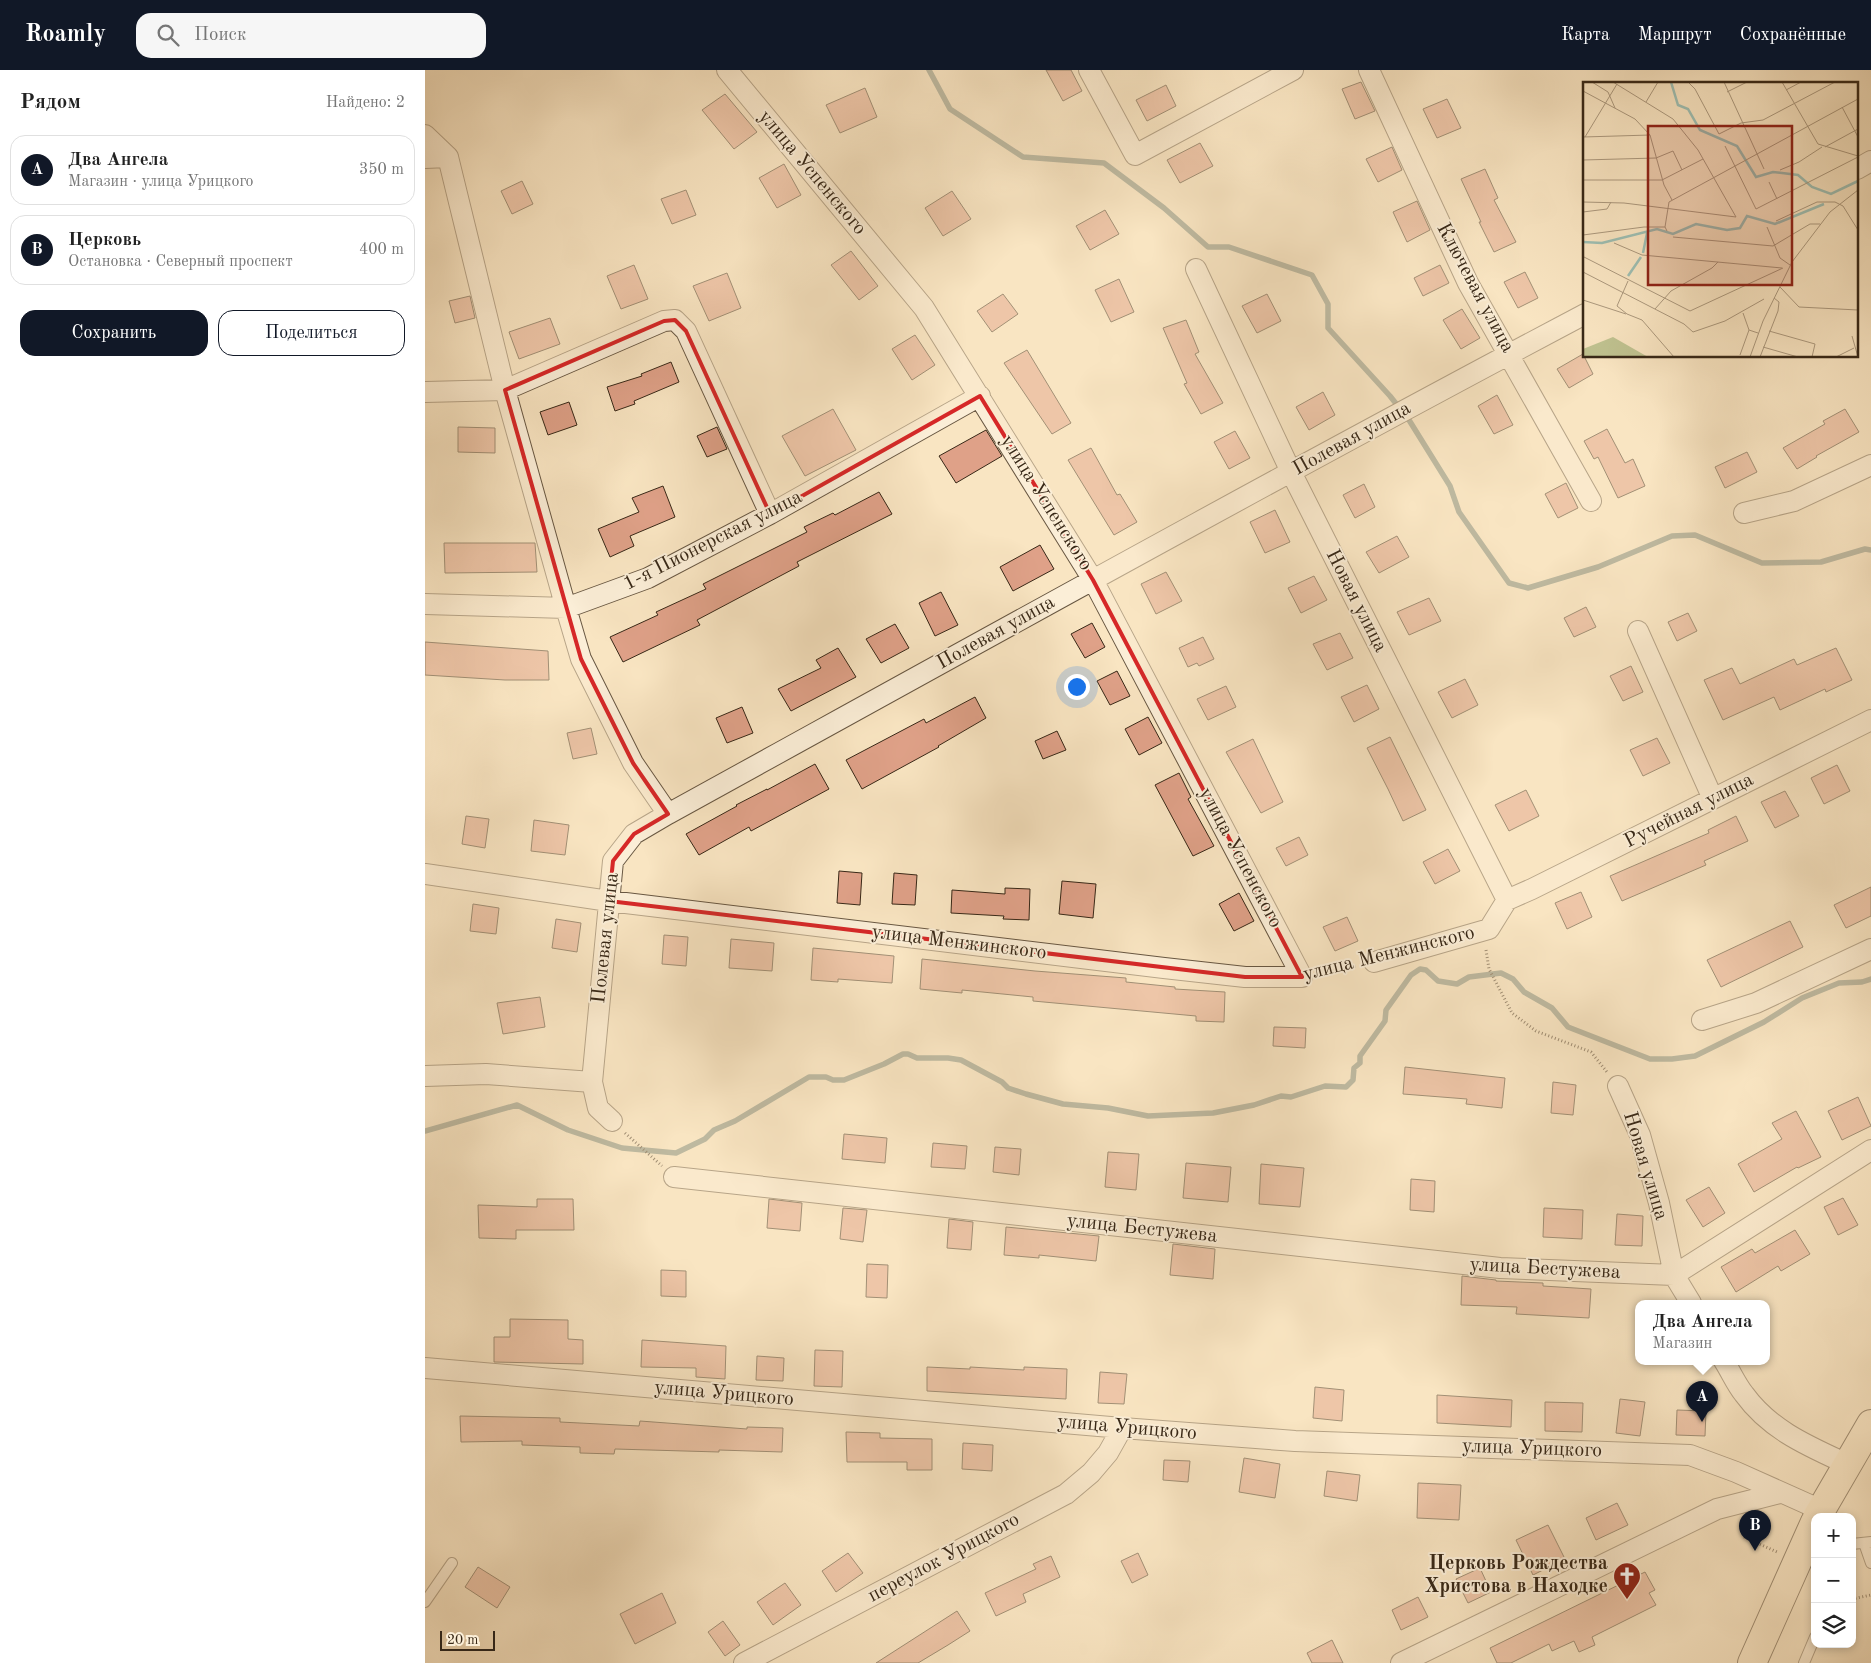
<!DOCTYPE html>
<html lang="ru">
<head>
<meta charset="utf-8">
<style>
  :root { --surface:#fff; --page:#f6f6f6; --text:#222; --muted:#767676; --line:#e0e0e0; --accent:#111827 }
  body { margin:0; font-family:"Old Standard TT",serif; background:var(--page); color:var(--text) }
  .controls { position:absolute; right:15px; bottom:15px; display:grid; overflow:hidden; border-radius:10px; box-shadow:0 2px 8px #0003 }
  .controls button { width:45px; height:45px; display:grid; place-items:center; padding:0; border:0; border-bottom:1px solid var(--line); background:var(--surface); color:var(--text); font:25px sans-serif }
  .scale { position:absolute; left:15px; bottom:12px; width:55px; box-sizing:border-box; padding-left:5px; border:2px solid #382817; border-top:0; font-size:14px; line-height:18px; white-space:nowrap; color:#382817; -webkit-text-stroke:4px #fbeed7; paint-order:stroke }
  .you { position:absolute; left:651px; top:616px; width:18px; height:18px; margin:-12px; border:4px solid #fff; border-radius:50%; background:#1a73e8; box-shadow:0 0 0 8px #1a73e833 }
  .badge { display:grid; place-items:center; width:32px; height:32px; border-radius:50%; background:var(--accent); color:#fff; font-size:16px; font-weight:700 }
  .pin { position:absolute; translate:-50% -41px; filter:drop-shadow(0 1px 2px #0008) }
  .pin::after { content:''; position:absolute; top:26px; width:18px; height:15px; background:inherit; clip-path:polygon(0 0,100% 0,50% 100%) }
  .popup { position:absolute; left:1210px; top:1230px; width:135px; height:65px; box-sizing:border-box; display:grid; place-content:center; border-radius:10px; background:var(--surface); filter:drop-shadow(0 1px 4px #0005); font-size:16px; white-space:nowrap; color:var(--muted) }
  .popup b { font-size:19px; color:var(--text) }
  .popup::after { content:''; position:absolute; left:50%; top:100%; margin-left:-10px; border:10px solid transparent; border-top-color:var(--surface) }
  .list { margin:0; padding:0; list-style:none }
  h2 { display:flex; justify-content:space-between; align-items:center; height:65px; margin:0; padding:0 20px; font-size:21px }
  h2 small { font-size:16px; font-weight:400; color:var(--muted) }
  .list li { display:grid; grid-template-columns:32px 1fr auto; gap:15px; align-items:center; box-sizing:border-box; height:70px; margin:0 10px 10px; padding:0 10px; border:1px solid var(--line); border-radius:15px }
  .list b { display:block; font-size:19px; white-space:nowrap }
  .list p { margin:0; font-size:16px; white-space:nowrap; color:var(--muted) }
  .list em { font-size:16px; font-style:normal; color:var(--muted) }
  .actions { display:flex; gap:10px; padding:15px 20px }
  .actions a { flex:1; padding:11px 0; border:1px solid var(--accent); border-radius:15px; text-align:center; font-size:18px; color:var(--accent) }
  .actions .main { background:var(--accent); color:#fff }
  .icon { flex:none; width:28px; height:28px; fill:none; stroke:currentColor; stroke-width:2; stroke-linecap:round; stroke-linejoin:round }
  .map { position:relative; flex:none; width:1446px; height:1593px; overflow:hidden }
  header { display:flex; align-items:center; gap:30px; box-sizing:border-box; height:70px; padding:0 25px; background:var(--accent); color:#fff }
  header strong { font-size:24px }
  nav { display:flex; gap:28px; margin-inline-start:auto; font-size:18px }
  .search { width:350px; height:45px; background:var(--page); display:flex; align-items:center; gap:12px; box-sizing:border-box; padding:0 18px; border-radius:15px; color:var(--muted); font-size:19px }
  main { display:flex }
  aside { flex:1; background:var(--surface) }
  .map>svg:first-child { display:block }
</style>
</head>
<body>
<header>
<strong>Roamly</strong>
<div class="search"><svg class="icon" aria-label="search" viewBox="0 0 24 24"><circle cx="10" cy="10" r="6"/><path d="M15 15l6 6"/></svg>Поиск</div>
<nav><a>Карта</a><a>Маршрут</a><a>Сохранённые</a></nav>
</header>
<main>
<aside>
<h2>Рядом<small>Найдено: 2</small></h2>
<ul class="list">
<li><span class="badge">A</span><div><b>Два Ангела</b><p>Магазин · улица Урицкого</p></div><em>350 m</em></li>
<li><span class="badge">B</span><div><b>Церковь</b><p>Остановка · Северный проспект</p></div><em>400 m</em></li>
</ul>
<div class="actions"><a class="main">Сохранить</a><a>Поделиться</a></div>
</aside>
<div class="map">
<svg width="1446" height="1593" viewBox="0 0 1446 1593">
  <rect width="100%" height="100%" fill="#f9e5c2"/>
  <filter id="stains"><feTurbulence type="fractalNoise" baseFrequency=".004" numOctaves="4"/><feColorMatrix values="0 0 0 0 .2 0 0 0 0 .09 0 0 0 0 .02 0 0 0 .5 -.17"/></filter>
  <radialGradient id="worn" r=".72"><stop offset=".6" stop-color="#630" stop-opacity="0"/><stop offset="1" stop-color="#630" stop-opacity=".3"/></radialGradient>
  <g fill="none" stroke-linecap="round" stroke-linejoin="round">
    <path stroke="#758375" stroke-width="5.5" d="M504,0L525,39L598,87L679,93L739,138L783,177H804L887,205L903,234V258L965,326L984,350L1025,416L1034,442L1084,513L1103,518L1173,497L1247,466L1270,465L1337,493L1396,492L1440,479L1446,480
      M0,1061L92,1035L143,1060L197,1078L251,1083L280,1069L289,1060L310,1051L384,1007H401L408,1010H419L459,994L478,984H483L492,988H523L536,990L577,1012L583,1018L601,1024L638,1034L683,1038L723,1046L788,1043L829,1035L856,1026L866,1027L900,1016L921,1017L928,1010L929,998L935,993V986L960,951L961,940L986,905L995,899L1001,900L1013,911L1032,914L1044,907L1076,903L1088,909L1099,922L1127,938L1143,957L1225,989H1247L1270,986L1339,952L1377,928L1414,913L1437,912L1446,909"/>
  </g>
  <path fill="#dfa188" stroke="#382817" d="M621,0H646L657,21L638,31Z
    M936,12L950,41L930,49L917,19Z
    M741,15L751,36L722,51L711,30Z
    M440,18L452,47L415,63L401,35Z
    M300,24L332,62L309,79L277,40Z
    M1022,29L1036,58L1012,68L998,39Z
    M775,73L788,96L755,113L742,90Z
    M967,77L977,100L953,112L941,89Z
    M359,94L376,125L352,138L334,108Z
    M1060,99L1073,128L1069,130L1091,172L1069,182L1054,152H1056L1036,109Z
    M97,111L108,134L87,144L76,121Z
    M261,120L271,145L247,154L236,129Z
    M527,121L546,149L518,166L500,138Z
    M992,131L1005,160L982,172L968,142Z
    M680,140L694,164L665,180L651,156Z
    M426,181L453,216L434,230L406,195Z
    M209,195L223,229L196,239L182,206Z
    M1015,195L1024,213L998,226L989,208Z
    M1100,202L1113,228L1093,238L1079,212Z
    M302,203L316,238L284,251L268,216Z
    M694,209L709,242L686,252L670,220Z
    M578,224L593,244L567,262L552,241Z
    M842,224L856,251L832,263L817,236Z
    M45,226L50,248L30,253L24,231Z
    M1037,239L1055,268L1036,279L1018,250Z
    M125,248L135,274L94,289L84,262Z
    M761,250L774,282L770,284L798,333L776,344L759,314L762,313L738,258Z
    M490,265L510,295L487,310L467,279Z
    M602,280L646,353L627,364L579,293Z
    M1158,284L1168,304L1144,318L1132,299Z
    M246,292L254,312L209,331L210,334L190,341L182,317L217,306L216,304Z
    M898,322L910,345L884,360L871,337Z
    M1072,325L1088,355L1069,364L1053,336Z
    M144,332L152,355L123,365L115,342Z
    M408,339L431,380L380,406L357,366Z
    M1420,339L1434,362L1391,386L1392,387L1372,399L1358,378L1400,354L1398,351Z
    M33,357L70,358V383L33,382Z
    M292,357L302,379L282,387L272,366Z
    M1182,359L1200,393L1208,389L1220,416L1193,428L1173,387L1169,389L1159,371Z
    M561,360L577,386L531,413L514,386Z
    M810,361L825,388L804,399L789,372Z
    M666,378L692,425L695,424L712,452L689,465L643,390Z
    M1322,382L1332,402L1300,418L1290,397Z
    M1141,413L1153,438L1133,448L1120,424Z
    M939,414L950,437L930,448L918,425Z
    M238,416L250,447L205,466L209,476L185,487L173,459L214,442L207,428Z
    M454,422L467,444L372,492L374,496L272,550L275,555L198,592L185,567L233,545L231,542L281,519L278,514L382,462L379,457L408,443L410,445Z
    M850,440L865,472L840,483L825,452Z
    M972,466L984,487L954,503L941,482Z
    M19,473H110L112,502L20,503Z
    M615,475L629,499L588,521L575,497Z
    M741,502L757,531L731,544L716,514Z
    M889,506L902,530L876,543L863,518Z
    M516,522L533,555L510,566L494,533Z
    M1004,528L1016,551L984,565L972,542Z
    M1161,537L1171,557L1149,567L1139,548Z
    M1263,543L1272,561L1252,571L1243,552Z
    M667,553L680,577L660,588L646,564Z
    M470,554L484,578L456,593L441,569Z
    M915,563L928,588L902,600L888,574Z
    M778,567L789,589L774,596L772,593L763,597L754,578Z
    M0,572L123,581L124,610H80L0,605Z
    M413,578L431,607L366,641L353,619L396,598L391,590Z
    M1411,578L1427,610L1401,622L1400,619L1355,640L1349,627L1298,650L1279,610L1307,598L1315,614L1369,589L1372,595Z
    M1206,596L1218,622L1198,631L1185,606Z
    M692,601L705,626L685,635L672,611Z
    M1040,609L1053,635L1027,648L1013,622Z
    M942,615L954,639L929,652L916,627Z
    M801,616L811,637L783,650L772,629Z
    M550,627L561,648L513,676L514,677L437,719L421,690L499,649L501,653Z
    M317,637L328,663L302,673L291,648Z
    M723,647L737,673L714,685L700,659Z
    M166,658L172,684L148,689L142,663Z
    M632,661L641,680L618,689L610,671Z
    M965,667L1001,740L978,751L963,719L942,678Z
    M1232,668L1245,693L1218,706L1205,680Z
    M828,669L858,732L836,743L801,682Z
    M390,694L404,719L326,761L324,757L274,785L261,764L312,736L311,735L342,719V720Z
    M1412,695L1425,721L1399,734L1386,708Z
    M754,703L766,727L763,729L789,776L768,786L730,715Z
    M1101,720L1114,746L1084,761L1070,735Z
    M1360,721L1374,746L1350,758L1336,732Z
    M41,746L64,749L60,778L37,774Z
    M1311,746L1323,771L1279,791L1281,795L1197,831L1185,806L1284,763L1283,760Z
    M109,750L144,755L140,785L106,781Z
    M874,767L883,785L861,796L851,778Z
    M1023,779L1035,801L1010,814L998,792Z
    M414,801L437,803L435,835L412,833Z
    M469,803L492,805L490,835L467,834Z
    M637,811L671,814L668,848L634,844Z
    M1446,817V846L1421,858L1409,835Z
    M580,818L605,819L604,850L578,849L579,846L526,843L527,820L580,824Z
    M1156,822L1167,847L1142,859L1130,833Z
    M814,823L829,851L809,861L794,834Z
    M48,834L74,838L71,864L45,861Z
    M922,847L933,871L910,881L898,857Z
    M131,849L156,853L152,882L127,878Z
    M1365,851L1378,877L1296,917L1282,890Z
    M239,865L263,867L261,896L237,894Z
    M306,869L349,873L347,901L304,898Z
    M388,878L469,886L467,913L413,909V912L386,910Z
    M497,889L610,901L701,908V912L750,917V919L800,922L799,952L771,951V946L608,931V927L537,920V923L495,919Z
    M115,927L120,957L78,964L72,933Z
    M849,957L881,958L880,978L848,976Z
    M980,997L1080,1008L1077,1038L1041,1034L1042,1029L978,1024Z
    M1128,1012L1151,1015L1148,1045L1126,1043Z
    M1433,1027L1446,1056L1417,1070L1403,1041Z
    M1371,1041L1396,1087L1373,1098L1372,1097L1329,1122L1313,1094L1357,1069L1347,1053Z
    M419,1064L462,1068L460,1093L417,1089Z
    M508,1073L542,1076L540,1099L506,1097Z
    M570,1077L596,1079L594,1105L568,1102Z
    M683,1082L714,1084L711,1120L680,1117Z
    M761,1093L806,1097L803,1132L758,1128Z
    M836,1094L879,1098L875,1137L834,1134Z
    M986,1109L1010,1111L1009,1142L985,1140Z
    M1284,1117L1300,1143L1278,1157L1261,1130Z
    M1418,1128L1433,1155L1413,1165L1399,1137Z
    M112,1129H148L149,1160H91V1169L54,1168L53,1135L112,1137Z
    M344,1129L377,1133L375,1161L342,1158Z
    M418,1138L442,1140L438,1172L415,1169Z
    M1119,1138L1158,1140L1157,1169L1118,1167Z
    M1192,1144L1218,1146L1217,1176L1190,1175Z
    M524,1149L548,1152L546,1180L522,1178Z
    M581,1157L674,1166L671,1191L614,1185V1188L579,1185Z
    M1370,1160L1385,1184L1356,1201L1353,1196L1311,1222L1296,1197L1327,1179L1330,1183Z
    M748,1174L790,1179L788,1209L745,1205Z
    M442,1194L463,1195L462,1228L441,1227Z
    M236,1200L261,1201V1227L236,1226Z
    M1037,1206L1071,1210V1211L1118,1213V1216L1166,1219L1164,1248L1091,1244L1092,1237L1036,1235Z
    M85,1249L143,1250V1269L158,1270V1294L69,1292V1267H85Z
    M217,1270L301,1276L300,1309L271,1307V1298L216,1297Z
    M390,1280L418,1281L417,1317L389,1316Z
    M332,1286L359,1288L358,1311L331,1310Z
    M502,1297L545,1299V1297L599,1300V1297L642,1299L641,1329L502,1321Z
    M675,1302L702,1304L699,1334L673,1333Z
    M890,1317L919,1320L917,1351L888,1348Z
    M1012,1325L1087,1330L1086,1357L1012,1353Z
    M1195,1329L1220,1332L1215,1366L1191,1363Z
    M1120,1332L1158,1333L1157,1362L1120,1361Z
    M1252,1340L1281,1341L1280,1366L1251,1365Z
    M35,1346L135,1348V1352L214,1356L215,1351L322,1359V1357L358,1358L357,1382L294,1380V1382L190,1379L189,1384L155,1383V1377L97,1375V1371L36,1372Z
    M421,1362L455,1363V1368L507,1369V1400H482V1392H422Z
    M538,1373L568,1375L567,1401L537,1399Z
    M819,1388L855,1394L850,1428L814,1422Z
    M739,1390L765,1391L763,1412L738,1410Z
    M902,1401L935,1405L932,1431L899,1426Z
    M993,1413L1036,1415L1034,1450L992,1448Z
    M1192,1433L1203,1455L1171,1470L1161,1448Z
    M1123,1455L1140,1489L1108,1505L1091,1470Z
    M423,1483L438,1503L411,1522L397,1501Z
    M713,1483L723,1505L707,1513L696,1491Z
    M626,1486L635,1507L598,1524L601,1532L571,1546L560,1523L611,1499L608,1494Z
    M53,1497L85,1517L72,1538L40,1517Z
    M1055,1498L1066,1522L1043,1533L1031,1509Z
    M1220,1502L1230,1520L1224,1523L1231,1535L1167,1567L1170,1575L1154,1582L1149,1571L1127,1581L1124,1574L1086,1593H1072L1065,1578Z
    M360,1513L376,1535L348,1555L332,1532Z
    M237,1523L251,1553L210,1574L195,1544Z
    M993,1527L1003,1547L976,1560L967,1540Z
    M532,1541L545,1561L523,1575L493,1593H451Z
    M298,1551L315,1575L300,1586L283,1562Z
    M907,1570L918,1593H887L882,1583Z"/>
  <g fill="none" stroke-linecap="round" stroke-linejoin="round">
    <g stroke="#685742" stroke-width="12">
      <path id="service" d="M1439,1473L1446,1493
        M1427,1474L1446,1472
        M0,1532L27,1493
        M1379,1593L1390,1567"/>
    </g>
    <g stroke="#685742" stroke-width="22">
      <path id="minor" d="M664,0L710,85L868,0
        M944,0L1043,213L1166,431
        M0,65L23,87
        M23,87L80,320L141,538L156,589L208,693L243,744
        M0,88L23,87
        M1432,99L1446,91
        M771,199L866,402L1082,830
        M0,322L80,320L239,251L250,250L261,261L345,444
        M1319,443L1369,431L1446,395
        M0,534L141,538L223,508L345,444L555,326
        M1213,561L1288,729
        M0,804L184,831L739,898L820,907H877L668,510L499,238L302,0
        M1082,830L1107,819L1446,650
        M949,892L1064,859L1082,830
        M1277,950L1331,933L1446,879
        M0,1006L61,1004L167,1012L173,1038L187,1051
        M167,1012L188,791L209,764L243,744C548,576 852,407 1160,244
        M1193,1016L1215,1065L1234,1133L1249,1205L1266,1233
        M249,1107L1075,1198L1249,1205L1446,1080
        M1299,1291C1306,1302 1311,1314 1319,1324C1345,1360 1383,1376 1422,1394
        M0,1298L697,1358L870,1371L1265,1385L1311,1402L1396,1440
        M319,1593L641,1424L666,1403L683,1383L697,1358
        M976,1593L1292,1439L1355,1423"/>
    </g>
    <g stroke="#382817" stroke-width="30">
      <path id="primary" d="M1392,1447L1446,1354
        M1327,1593L1390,1452"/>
    </g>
    <path stroke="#382817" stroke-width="3" stroke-dasharray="1 2.5" stroke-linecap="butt" d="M1061,880L1064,899L1087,943L1111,961L1166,982L1182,1002
      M895,903L931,896
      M200,1063L237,1096
      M1319,1467L1352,1482
      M1427,1529L1446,1525"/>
    <use href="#service" stroke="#fbeed7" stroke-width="10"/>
    <use href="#minor" stroke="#fbeed7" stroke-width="20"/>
    <use href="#primary" stroke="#f9e5c2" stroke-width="28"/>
  </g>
  <path d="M0 0H1446V1593H0ZM250,250L261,261L345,444L555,326L668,510L877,907H820L184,831L188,791L209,764L243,744L208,693L156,589L80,320L239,251Z" fill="#f9e5c2" fill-opacity=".55" fill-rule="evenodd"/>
  <path fill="none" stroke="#d62828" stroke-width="4" stroke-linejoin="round" d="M250,250L261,261L345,444L555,326L668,510L877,907H820L184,831L188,791L209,764L243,744L208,693L156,589L80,320L239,251Z"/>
  <defs>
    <g id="church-pin" transform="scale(1.4375)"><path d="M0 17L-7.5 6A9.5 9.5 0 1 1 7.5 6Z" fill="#8f2418" stroke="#fbeed7"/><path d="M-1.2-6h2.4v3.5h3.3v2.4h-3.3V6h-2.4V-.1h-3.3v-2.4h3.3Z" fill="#fff"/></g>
  </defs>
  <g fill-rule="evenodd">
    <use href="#church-pin" x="1202" y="1506"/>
  </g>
  <g text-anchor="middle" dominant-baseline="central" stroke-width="4" stroke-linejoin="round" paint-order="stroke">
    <g font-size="20" fill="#382817" stroke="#fbeed7">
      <text transform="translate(387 103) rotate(50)">улица Успенского</text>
      <text transform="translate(1050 218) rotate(62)">Ключевая улица</text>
      <text transform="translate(927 369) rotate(-29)">Полевая улица</text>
      <text transform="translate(621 433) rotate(58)">улица Успенского</text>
      <text transform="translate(288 471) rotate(-27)">1-я Пионерская улица</text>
      <text transform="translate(931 531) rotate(63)">Новая улица</text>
      <text transform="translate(571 563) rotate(-29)">Полевая улица</text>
      <text transform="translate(1264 741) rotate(-27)">Ручейная улица</text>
      <text transform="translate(815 788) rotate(62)">улица Успенского</text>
      <text transform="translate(181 868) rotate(-84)">Полевая улица</text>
      <text transform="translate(534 873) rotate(7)">улица Менжинского</text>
      <text transform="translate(964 884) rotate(-14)">улица Менжинского</text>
      <text transform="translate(1220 1096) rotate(73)">Новая улица</text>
      <text transform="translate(717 1159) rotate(6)">улица Бестужева</text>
      <text transform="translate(1120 1199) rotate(3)">улица Бестужева</text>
      <text transform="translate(299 1324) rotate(5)">улица Урицкого</text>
      <text transform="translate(702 1358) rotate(5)">улица Урицкого</text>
      <text transform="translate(1107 1379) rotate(2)">улица Урицкого</text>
      <text transform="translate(519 1488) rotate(-28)">переулок Урицкого</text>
    </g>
    <g font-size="20" font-weight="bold" fill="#382817" stroke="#fbeed7" text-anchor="end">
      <text x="1183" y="1494">Церковь Рождества<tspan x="1183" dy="23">Христова в Находке</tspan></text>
    </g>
  </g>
  <g transform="translate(1158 12)">
    <rect width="275" height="275" fill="#f9e5c2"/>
    <path d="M30,255L65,275H0V267Z" fill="#c0c391"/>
    <path fill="none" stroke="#9ebfb3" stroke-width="2.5" d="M88,0L95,23L105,27L117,48L154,64L173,95L190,90L215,93L229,105L248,112L275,99M0,160L19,161L74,147L90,152L113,142L144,148L157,146L164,134L192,142L241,122M60,171L64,151M45,194L58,175"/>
    <path fill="none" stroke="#ac997e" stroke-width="1" d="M9,0L25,10L32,26M105,0L112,7L136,52L158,41L180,38L252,0M141,0L181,87M199,0L235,62L275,74M203,8L218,0M0,9L52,37L67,53M144,10L164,0M63,20L75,0M259,25L275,55M67,53L81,103L89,118M0,55L67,53M2,55L34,2M142,64L173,127M242,65L275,47M0,78L73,76L90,69L99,88M197,88L216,80L239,65M0,98H79L120,77M186,100L194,117M0,120L41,121L153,135L115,68L90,37L30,0M173,127L275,75M0,130L24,127L28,120M193,139L234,120H252L260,124L275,148M82,145L86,120L275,17M184,145L197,176L207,183M0,153L61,145H82L84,149M90,155L190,164L227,142H237M31,161L59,173L199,186M1,175L107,229L200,186M0,190L101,242L110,250L142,239L181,217M45,199L34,224L44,232L59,238L91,275M197,205L216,225L275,228M0,218L43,232M72,227L88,209L129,186L135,180M160,231L166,248L175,251M186,249L232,262L229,275M269,254L275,275M180,265L215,275M157,273L166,248M167,275L180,239L209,180L247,130L275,108M177,275L195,229L196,220L191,216M253,275L271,266"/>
    <path fill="#8f2418" fill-opacity="0.15" stroke="#8f2418" stroke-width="2.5" d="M65,44H209V203H65Z"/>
    <rect width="275" height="275" fill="none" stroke="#382817" stroke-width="2.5"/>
  </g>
  <rect width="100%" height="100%" filter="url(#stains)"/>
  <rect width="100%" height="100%" fill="url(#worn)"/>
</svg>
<div class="controls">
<button>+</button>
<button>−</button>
<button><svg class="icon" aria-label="layers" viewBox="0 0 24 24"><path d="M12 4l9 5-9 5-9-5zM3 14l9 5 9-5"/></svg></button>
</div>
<div class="scale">20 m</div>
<div class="you"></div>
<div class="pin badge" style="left:1277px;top:1352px">A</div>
<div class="popup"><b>Два Ангела</b>Магазин</div>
<div class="pin badge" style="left:1330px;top:1481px">B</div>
</div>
</main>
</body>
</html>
